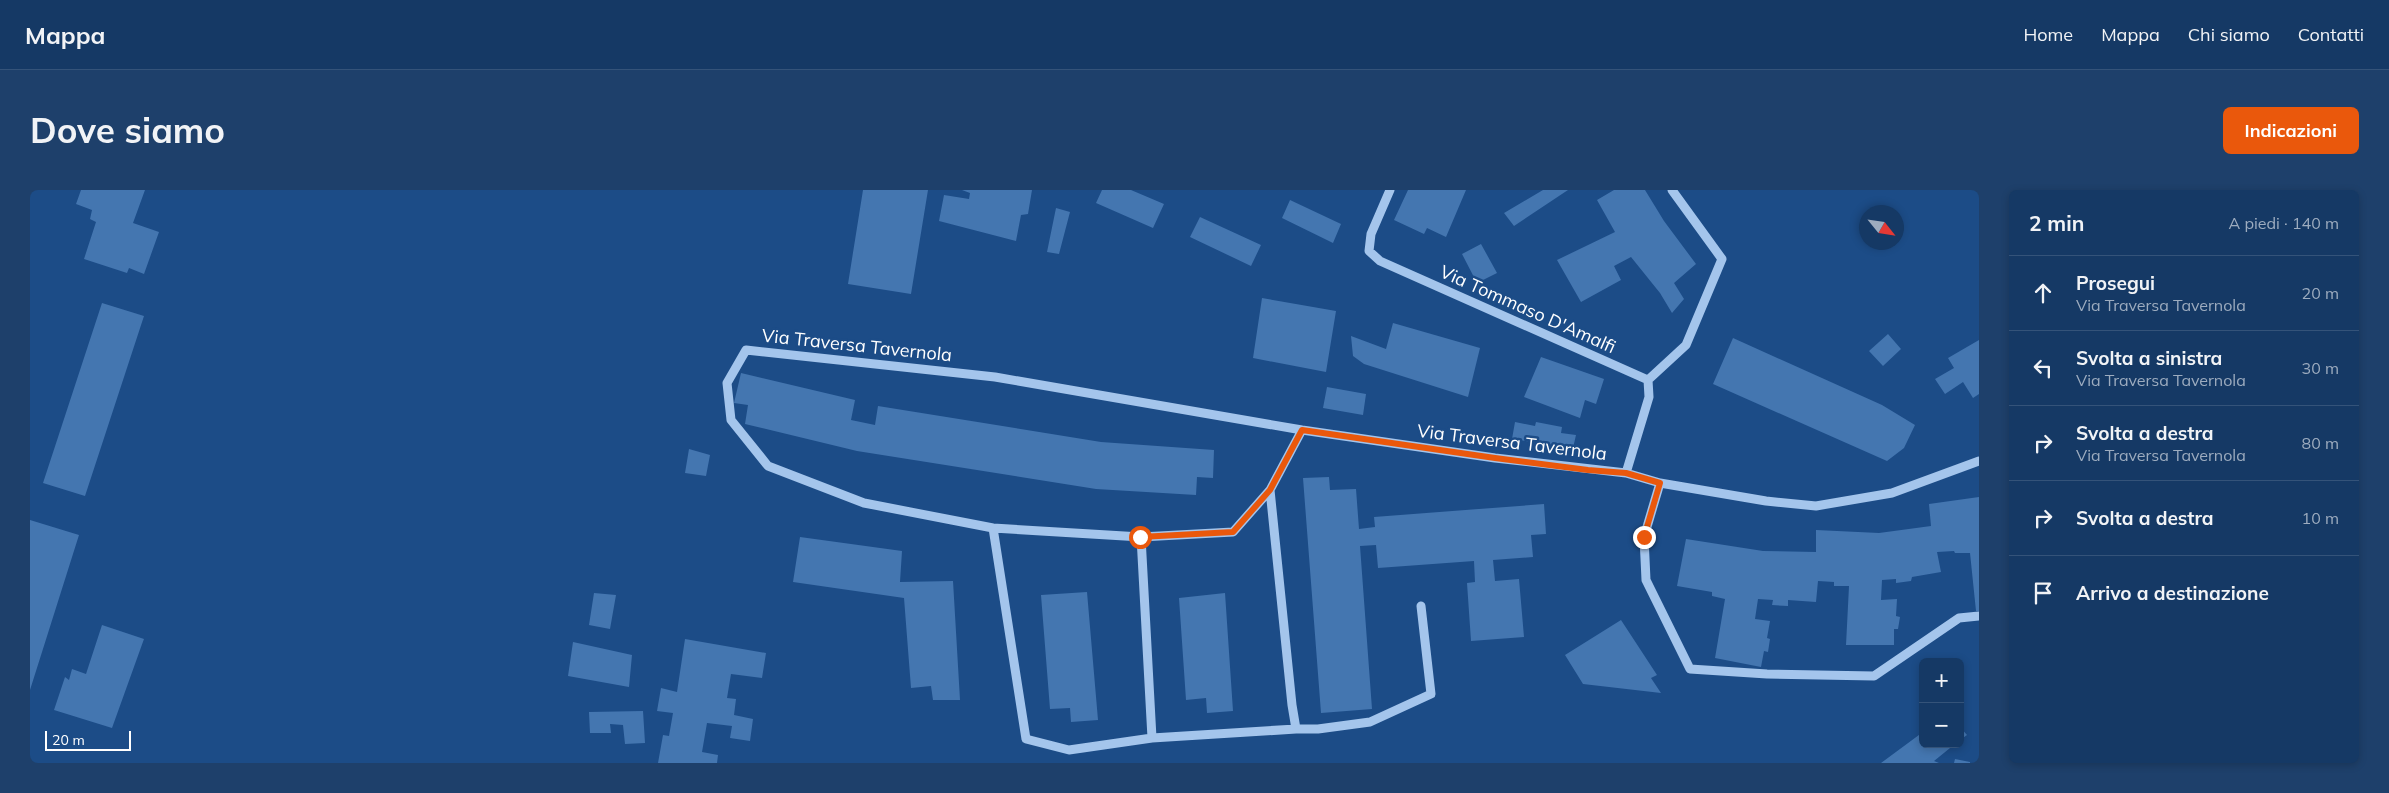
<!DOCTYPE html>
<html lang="it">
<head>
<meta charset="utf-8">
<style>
  :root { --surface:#153965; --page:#1e406b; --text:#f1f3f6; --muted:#9dacbf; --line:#345379; --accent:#ea580c }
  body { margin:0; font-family:Mulish,sans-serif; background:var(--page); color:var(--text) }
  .controls { position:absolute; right:15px; bottom:15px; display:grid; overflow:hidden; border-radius:8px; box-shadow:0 2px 8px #0003 }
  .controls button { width:45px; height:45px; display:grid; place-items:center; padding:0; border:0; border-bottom:1px solid var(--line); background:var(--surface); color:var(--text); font:25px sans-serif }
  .compass { position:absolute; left:1829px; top:15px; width:45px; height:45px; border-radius:50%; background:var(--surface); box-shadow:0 2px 8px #0003; rotate:120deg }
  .scale { position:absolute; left:15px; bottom:12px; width:86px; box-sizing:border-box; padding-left:5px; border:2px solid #fff; border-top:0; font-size:14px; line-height:18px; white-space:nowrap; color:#fff; -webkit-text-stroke:4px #1c4c87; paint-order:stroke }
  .stop { position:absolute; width:15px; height:15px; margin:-11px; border:4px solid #ea580c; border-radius:50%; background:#fff }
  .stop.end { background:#ea580c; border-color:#fff; box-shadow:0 1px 5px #0008 }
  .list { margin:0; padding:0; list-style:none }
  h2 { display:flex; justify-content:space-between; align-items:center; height:65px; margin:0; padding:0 20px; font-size:21px }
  h2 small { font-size:16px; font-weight:400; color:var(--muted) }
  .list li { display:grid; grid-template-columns:32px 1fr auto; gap:15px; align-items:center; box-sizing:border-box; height:75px; padding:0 20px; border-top:1px solid var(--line) }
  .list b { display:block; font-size:19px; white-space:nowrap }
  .list p { margin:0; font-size:16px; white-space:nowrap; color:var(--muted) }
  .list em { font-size:16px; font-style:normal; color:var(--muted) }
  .icon { flex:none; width:28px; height:28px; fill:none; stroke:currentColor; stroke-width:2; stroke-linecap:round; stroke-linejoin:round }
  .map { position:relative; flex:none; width:1949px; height:573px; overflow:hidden; border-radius:8px }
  header { display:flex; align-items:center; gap:30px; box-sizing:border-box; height:70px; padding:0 25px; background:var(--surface); border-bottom:1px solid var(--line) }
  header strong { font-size:24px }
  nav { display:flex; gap:28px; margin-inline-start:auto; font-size:18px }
  .intro { display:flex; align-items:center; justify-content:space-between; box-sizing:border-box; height:120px; padding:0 30px }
  h1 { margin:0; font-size:35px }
  .button { padding:12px 22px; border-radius:8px; background:var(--accent); color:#fff; font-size:18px; font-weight:700 }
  main { display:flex; gap:30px; padding:0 30px }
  aside { flex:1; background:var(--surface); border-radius:8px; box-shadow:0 2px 8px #0003 }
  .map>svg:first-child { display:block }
</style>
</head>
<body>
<header>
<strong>Mappa</strong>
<nav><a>Home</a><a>Mappa</a><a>Chi siamo</a><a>Contatti</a></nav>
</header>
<div class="intro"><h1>Dove siamo</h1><a class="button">Indicazioni</a></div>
<main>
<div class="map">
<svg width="1949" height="573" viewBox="0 0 1949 573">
  <rect width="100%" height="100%" fill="#1c4c87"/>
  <path fill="#4476b0" d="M51,0H115L103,33L129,42L114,84L99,78L97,83L54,69L66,32L60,29L62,20L46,14Z
    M833,0H898L881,104L818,94Z
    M932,0H1002L998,24L991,25L986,51L909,31L914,5L939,9L940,3Z
    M1072,0H1101L1134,14L1123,38L1066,13Z
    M1378,0H1436L1416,47L1397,38L1394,44L1364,30Z
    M1513,0H1538L1484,36L1474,23Z
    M1584,0H1615L1634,31L1666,74L1644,93L1654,109L1642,123L1630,103L1601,67L1584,76L1591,90L1551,112L1527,70L1585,42L1567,10Z
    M1260,10L1311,34L1303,53L1252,28Z
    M1026,18L1040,22L1029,64L1017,62Z
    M1170,27L1231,55L1221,76L1160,47Z
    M1451,54L1467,83L1447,93L1432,64Z
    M1232,108L1306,121L1296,182L1223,168Z
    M72,113L114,126L55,306L13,293Z
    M1363,133L1450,158L1438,207L1334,174L1323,166L1321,146L1356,159Z
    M1858,144L1871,159L1853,176L1839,161Z
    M1703,148L1852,215L1885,235L1874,258L1857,271L1683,194Z
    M1949,150V204L1943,208L1933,192L1915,204L1905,189L1924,178L1918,168Z
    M1511,167L1574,189L1566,214L1555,210L1550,228L1494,207Z
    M711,183L825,210L821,230L845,235L848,216L1071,252L1184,260L1183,288L1167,287L1166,305L1066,299L827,261L715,234L718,215L704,213Z
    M1297,197L1336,204L1333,225L1293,218Z
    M1485,232L1505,236L1506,232L1532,237L1531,243L1546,245L1543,258L1482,249Z
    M659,259L680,265L676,286L655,283Z
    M1299,287L1300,300L1326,299L1329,339L1345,337L1344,327L1514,314L1516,344L1501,345L1503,367L1463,370L1465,391L1489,389L1494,447L1441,451L1437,393L1445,392L1444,371L1348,378L1346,355L1330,356L1342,519L1291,523L1273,288Z
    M1949,307V421H1946L1940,363H1925L1924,361L1907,362L1911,382L1882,387L1881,391L1866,393V389L1852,390L1851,410L1867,409L1866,426L1870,427L1868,439H1864V455H1816L1819,396H1804V392L1788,391L1786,412L1758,410V416L1742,415L1743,410L1728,409L1725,429L1740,431L1737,448L1740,449L1738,462L1734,461L1731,477L1685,468L1695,409L1682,406V402L1647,396L1656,349L1733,361L1786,362V340L1849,343L1901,336L1899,314Z
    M0,330L49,345L0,500Z
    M770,347L872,361L870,392L923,391L930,510H903L901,496L881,498L874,408L763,392Z
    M1057,402L1068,530L1041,532L1040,518L1020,519L1011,405Z
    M564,403L586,405L580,439L559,435Z
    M1195,403L1203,521L1177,523L1176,508L1156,510L1149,408Z
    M1591,430L1627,485L1621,488L1631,503L1553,494L1535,465Z
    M72,435L114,449L82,538L24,520L35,487L39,490L42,479L56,484Z
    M655,449L736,463L732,488L701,484L697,508L706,509L704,525L723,529L720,551L700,548L702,536L677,533L672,562L688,565L687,573H628L633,545L639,546L643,523L627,521L631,498L647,502Z
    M543,452L602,465L599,497L538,486Z
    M613,521L615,553L595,554L593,535L580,534L581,543H560L559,522Z
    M1930,537L1937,545L1930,550Z
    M1893,542V554H1925L1904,571L1909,573H1851Z
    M1925,569L1940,572V573H1924Z"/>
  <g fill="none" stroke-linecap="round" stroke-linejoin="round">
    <path stroke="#a4c5ec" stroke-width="9" d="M1360,0L1341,44L1339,61L1350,71L1618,190L1619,207L1596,283
      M1618,190L1656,155L1692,69L1642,0
      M1272,240L1240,300L1203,342L1111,347L963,338L834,313L738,276L701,230L697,193L716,160L965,187L1272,240L1465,268L1596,283L1630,293L1736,311L1786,316L1862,303L1949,271
      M1630,293L1614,347L1616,390L1660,479L1737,484L1844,486L1929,428L1949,426
      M963,338L996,549L1039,560L1122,548L1111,347
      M1266,539H1288L1340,532L1401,504L1391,416
      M1122,548L1266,539L1262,515L1240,300"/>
  </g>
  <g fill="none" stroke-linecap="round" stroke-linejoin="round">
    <path stroke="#ea580c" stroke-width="6" d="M1110,347L1203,342L1240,300L1272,240L1465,268L1558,280L1596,283L1630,293L1614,347"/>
  </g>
  <g text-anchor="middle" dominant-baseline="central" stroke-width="5" stroke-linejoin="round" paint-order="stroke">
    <g font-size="18" fill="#fff" stroke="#1c4c87">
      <text transform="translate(1498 119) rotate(24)">Via Tommaso D'Amalfi</text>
      <text transform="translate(827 155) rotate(6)">Via Traversa Tavernola</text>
      <text transform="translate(1482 252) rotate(7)">Via Traversa Tavernola</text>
    </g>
  </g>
</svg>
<div class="controls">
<button>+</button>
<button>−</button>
</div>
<svg class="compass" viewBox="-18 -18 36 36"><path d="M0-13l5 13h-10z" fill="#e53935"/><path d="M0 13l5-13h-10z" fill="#9dacbf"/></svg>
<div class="scale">20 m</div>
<div class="stop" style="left:1110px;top:347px"></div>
<div class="stop end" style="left:1614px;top:347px"></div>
</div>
<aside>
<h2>2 min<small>A piedi · 140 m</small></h2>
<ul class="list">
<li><svg class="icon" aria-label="ahead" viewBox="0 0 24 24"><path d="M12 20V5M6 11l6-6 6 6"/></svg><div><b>Prosegui</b><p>Via Traversa Tavernola</p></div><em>20 m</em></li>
<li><svg class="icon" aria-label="left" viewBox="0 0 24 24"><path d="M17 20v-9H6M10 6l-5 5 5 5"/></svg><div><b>Svolta a sinistra</b><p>Via Traversa Tavernola</p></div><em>30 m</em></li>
<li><svg class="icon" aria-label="right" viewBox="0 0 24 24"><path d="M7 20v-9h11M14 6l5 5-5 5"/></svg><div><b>Svolta a destra</b><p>Via Traversa Tavernola</p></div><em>80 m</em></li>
<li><svg class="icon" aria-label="right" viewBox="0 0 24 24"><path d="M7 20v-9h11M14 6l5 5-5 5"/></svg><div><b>Svolta a destra</b></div><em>10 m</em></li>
<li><svg class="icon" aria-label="arrive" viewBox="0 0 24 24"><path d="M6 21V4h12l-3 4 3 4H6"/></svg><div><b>Arrivo a destinazione</b></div></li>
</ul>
</aside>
</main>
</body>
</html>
